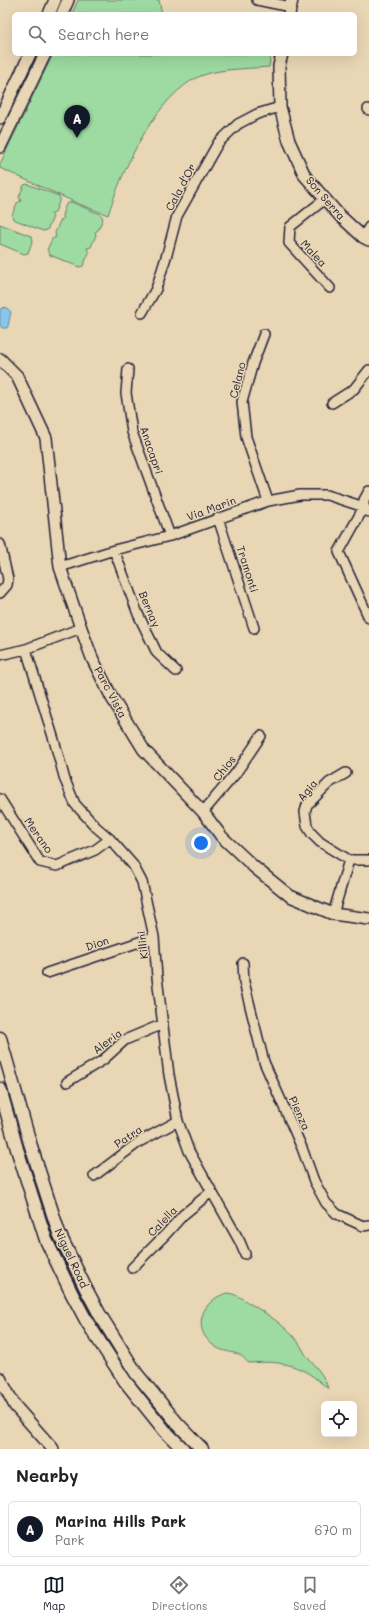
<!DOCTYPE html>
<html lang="en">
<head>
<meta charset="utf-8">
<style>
  :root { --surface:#fff; --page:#f6f6f6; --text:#222; --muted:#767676; --line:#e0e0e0; --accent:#111827 }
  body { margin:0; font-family:Mali,sans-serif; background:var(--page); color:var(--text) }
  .controls { position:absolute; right:12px; bottom:12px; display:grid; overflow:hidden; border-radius:6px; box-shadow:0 4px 16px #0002 }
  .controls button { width:36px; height:36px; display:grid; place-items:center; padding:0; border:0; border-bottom:1px solid var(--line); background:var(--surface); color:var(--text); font:20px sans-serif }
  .you { position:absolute; left:201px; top:843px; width:14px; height:14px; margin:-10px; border:3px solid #fff; border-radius:50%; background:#1a73e8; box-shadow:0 0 0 6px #1a73e833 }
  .badge { display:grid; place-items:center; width:26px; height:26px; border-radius:50%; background:var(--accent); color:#fff; font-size:13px; font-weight:700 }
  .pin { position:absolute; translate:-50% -33px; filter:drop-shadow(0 1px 2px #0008) }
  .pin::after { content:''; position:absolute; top:21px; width:14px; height:12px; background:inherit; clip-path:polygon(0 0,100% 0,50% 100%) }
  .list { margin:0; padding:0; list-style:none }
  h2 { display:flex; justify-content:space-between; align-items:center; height:52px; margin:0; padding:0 16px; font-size:17px }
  h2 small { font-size:13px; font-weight:400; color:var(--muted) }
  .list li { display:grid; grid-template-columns:26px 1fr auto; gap:12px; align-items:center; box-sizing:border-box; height:56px; margin:0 8px 8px; padding:0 8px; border:1px solid var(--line); border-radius:6px }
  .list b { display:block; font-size:15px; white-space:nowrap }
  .list p { margin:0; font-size:13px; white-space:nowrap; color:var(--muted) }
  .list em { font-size:13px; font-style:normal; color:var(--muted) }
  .icon { flex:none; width:22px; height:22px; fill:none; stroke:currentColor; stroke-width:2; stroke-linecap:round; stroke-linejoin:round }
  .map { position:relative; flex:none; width:369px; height:1449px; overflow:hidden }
  .search { position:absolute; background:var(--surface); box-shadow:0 4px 16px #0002; left:12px; right:12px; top:12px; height:44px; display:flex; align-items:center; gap:10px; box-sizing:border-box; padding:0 14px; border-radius:6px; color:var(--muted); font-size:15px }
  .sheet { height:116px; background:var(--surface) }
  nav { display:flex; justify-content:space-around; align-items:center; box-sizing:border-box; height:56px; border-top:1px solid var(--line); background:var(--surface); font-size:11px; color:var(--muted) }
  nav a { display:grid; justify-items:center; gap:2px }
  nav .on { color:var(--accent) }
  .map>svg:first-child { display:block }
</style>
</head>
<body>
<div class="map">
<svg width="369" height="1449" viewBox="0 0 369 1449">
  <rect width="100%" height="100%" fill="#e9d6b4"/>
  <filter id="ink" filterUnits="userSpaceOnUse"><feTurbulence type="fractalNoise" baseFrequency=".025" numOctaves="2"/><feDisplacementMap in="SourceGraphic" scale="8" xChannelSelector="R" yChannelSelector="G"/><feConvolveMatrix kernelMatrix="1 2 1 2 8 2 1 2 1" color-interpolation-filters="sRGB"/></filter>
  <g filter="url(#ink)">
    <path fill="#9edba2" stroke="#607e6e" d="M78,0H159L162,14H72Z
      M53,54H271L269,67C246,69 212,68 192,80C151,106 122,171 108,215L79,204L0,168V164Z
      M27,184L59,196L60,199L55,212L51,214L53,217L47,230L43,231L13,219L12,215L17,203L21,201L19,197L24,185Z
      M71,202L100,214L103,218L98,230L95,232L96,235L91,247L87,248L89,253L83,266L79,267L50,255L47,250L52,239L56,237L55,233L60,221L64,218L62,215L66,204Z
      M0,224L31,236L33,239L28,253L24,254L0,244Z
      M227,1293C234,1293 243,1299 249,1303C267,1314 285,1325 298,1342C302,1347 304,1353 308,1358C316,1367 325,1376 328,1389C303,1365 283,1360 249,1363C246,1361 243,1357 240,1355C231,1351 221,1352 213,1345C191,1328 202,1300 227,1293Z"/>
    <path fill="#88c7e9" stroke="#5f85a3" d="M6,307L11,312L8,326L7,328H2L0,325V309Z"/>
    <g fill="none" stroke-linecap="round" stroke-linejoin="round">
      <g stroke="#22223b" stroke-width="12">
        <path id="minor" d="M257,0L291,7
          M368,109L369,110
          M325,199L290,227L289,243L330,288
          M363,237L369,227
          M142,313L156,289L167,254L177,216L218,143L238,124L257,114L280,107
          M264,334L253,363L242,402L246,437L268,501
          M128,369L126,393L132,432L170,536
          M332,403L354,389L369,370
          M369,491L364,500V507L339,552L369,618
          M218,518L254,628
          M0,544L8,579L7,585L0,593
          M114,550L138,614L157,653L176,671
          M60,567L114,550L170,536L268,501L300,495H327L364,507L369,512
          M26,649L54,740L65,780L75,804L96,827L110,839L133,865L142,882L154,937L157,977L169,1075L178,1121L189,1151L240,1242L245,1254
          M0,655L26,649L81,628
          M346,773L329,783L307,805L305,812L307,826L312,834L320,842L349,860H369
          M0,799L40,862L57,866L95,850L110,839
          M203,812L236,773L261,736
          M333,914L349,860
          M243,963L244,982L264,1062L302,1148L314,1181L326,1203L337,1214L363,1226L369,1225
          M47,973L154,937
          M67,1082L103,1060L125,1040L163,1024
          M94,1176L139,1142L178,1121
          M132,1268L166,1234L183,1215L211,1192"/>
      </g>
      <g stroke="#22223b" stroke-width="14">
        <path id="tertiary" d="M49,14L55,0
          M62,14L68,0
          M289,14L292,0
          M282,54L279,66L280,107L289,141L305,176L339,215L363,237L369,240
          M0,118L30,54
          M0,147L45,54
          M0,359L17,376L46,438L60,567L81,628L92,658L112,698L144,750L203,812L222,837L254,867L290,896L333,914L369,919
          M0,1378L15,1406L53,1449"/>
      </g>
      <g stroke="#22223b" stroke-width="15">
        <path id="secondary" d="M0,1038L30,1143L59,1233L85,1287L100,1315L136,1373L178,1424L202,1449
          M0,1089L17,1149L46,1240L72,1294L87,1322L125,1381L165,1431L183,1449"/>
      </g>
      <use href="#minor" stroke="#e9d6b4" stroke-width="9"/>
      <use href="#tertiary" stroke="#e9d6b4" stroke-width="11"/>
      <use href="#secondary" stroke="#e9d6b4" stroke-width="12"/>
    </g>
  </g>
  <g text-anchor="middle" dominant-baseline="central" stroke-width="3" stroke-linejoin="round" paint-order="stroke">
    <g font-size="11" fill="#22223b" stroke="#e9d6b4">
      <text transform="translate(180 187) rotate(-62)">Cala d'Or</text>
      <text transform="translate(326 198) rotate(49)">Son Serra</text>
      <text transform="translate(314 253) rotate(47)">Malea</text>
      <text transform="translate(237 380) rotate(-76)">Celano</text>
      <text transform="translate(152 450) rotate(71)">Anacapri</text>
      <text transform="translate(211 508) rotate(-20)">Via Marin</text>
      <text transform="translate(248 569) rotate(72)">Tramonti</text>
      <text transform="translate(150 609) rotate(67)">Bernay</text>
      <text transform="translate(111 692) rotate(62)">Parc Vista</text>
      <text transform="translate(224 768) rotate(-52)">Chios</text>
      <text transform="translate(307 790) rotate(-50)">Agia</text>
      <text transform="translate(39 835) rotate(55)">Merano</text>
      <text transform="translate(97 943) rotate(-19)">Dion</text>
      <text transform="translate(142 945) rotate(-97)">Killini</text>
      <text transform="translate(107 1041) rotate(-37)">Aleria</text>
      <text transform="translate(300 1113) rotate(66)">Pienza</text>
      <text transform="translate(128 1136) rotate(-33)">Patra</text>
      <text transform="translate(162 1221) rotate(-46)">Calella</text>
      <text transform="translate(72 1258) rotate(65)">Niguel Road</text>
    </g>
  </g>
</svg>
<div class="controls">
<button><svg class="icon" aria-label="locate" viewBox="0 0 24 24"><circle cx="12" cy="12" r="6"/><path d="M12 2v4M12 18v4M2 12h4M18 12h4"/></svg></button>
</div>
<div class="you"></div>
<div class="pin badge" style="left:77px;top:138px">A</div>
<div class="search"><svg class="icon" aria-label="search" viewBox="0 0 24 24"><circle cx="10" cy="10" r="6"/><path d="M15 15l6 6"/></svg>Search here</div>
</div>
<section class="sheet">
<h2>Nearby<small></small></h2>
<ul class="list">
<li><span class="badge">A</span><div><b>Marina Hills Park</b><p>Park</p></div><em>670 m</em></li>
</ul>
</section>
<nav>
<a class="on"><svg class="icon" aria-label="map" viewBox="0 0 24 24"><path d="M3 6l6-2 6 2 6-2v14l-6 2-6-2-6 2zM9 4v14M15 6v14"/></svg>Map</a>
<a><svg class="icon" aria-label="directions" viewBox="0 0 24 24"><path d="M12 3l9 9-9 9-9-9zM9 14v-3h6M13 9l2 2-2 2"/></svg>Directions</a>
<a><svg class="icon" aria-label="saved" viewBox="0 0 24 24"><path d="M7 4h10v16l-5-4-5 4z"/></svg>Saved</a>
</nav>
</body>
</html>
